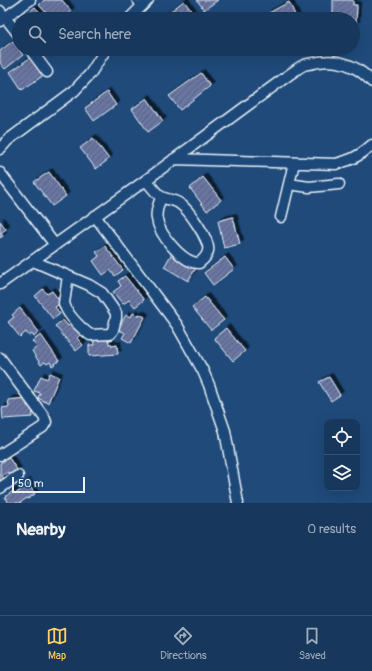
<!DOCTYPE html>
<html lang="en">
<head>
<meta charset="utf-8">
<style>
  :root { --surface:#17385c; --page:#203f62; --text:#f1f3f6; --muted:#9eacbb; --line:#365272; --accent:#ffd166 }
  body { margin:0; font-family:Pangolin,sans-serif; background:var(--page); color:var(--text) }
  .controls { position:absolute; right:12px; bottom:12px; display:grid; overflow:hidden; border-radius:8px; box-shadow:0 4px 16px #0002 }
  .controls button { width:36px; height:36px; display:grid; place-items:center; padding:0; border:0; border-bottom:1px solid var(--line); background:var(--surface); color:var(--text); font:20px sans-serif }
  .scale { position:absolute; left:12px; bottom:10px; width:73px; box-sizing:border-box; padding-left:4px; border:2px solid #e8f1f8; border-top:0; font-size:11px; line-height:14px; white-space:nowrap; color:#e8f1f8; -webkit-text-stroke:3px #1f4a7a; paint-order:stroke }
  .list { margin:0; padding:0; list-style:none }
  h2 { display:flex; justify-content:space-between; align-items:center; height:52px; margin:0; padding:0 16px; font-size:17px }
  h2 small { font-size:13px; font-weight:400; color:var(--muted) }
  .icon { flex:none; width:22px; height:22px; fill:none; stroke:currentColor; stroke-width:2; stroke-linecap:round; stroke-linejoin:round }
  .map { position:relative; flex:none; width:372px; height:503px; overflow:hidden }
  .search { position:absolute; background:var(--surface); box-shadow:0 4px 16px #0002; left:12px; right:12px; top:12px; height:44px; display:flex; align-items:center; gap:10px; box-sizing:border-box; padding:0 14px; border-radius:22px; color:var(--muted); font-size:15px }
  .sheet { height:112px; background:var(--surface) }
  nav { display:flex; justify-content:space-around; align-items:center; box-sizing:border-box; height:56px; border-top:1px solid var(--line); background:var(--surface); font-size:11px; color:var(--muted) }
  nav a { display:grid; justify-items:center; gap:2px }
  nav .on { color:var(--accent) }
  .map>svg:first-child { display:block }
</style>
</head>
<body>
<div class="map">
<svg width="372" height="503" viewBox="0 0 372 503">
  <defs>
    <pattern id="building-hatch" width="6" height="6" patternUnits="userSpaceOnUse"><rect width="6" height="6" fill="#6976a2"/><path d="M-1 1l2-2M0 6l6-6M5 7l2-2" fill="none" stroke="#59617a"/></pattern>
    <filter id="shadow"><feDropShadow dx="3.5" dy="-3.5" stdDeviation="0" flood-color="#0009"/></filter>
  </defs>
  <rect width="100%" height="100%" fill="#1f4a7a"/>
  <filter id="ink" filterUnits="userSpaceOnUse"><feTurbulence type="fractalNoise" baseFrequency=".025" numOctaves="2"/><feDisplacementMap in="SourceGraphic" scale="8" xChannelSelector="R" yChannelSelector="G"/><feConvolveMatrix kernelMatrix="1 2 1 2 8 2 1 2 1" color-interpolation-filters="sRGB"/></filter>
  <g filter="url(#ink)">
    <path fill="url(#building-hatch)" stroke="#e8f1f8" filter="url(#shadow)" d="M44,0H62L71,11L62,19H52L39,5Z
      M197,0H218L204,10Z
      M333,0H353V5H357L356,25H353V19H333Z
      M184,1L193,13L185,19H160Z
      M289,2L297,19H269L267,14Z
      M35,7L46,19H21Z
      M13,41L23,55L5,69L0,63V51Z
      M31,57L44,75L22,90L10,72Z
      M201,73L210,86L180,110L169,96Z
      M107,92L116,105L94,121L85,108Z
      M147,98L163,121L148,132L132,109Z
      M93,138L109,159L96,169L80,148Z
      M49,172L66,196L52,206L34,182Z
      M203,177L221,200L207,211L190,188Z
      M233,217L240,244L224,248L218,221Z
      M0,221L6,229L1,233L3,236L0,238Z
      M105,246L123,270L115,276L110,270L103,275L93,261L99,256L96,252Z
      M172,253L196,268L188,281L164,267Z
      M225,257L234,269L213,285L204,273Z
      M125,276L144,300L135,307L129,300L123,304L113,292L121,286L118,281Z
      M43,289L47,294L52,291L61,303L55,307L60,314L53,319L35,296Z
      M205,297L224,320L211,330L192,307Z
      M20,308L39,332L34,337L32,334L29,336L26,332L20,337L8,322L14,317L12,315Z
      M133,313L138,316L139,314L145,317L131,343L122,338L125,333L118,329L126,315L131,317Z
      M63,320L68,326L73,322L82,333L77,338L83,345L76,351L55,326Z
      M226,328L245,351L233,361L214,338Z
      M41,335L59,361L52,366L50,362L47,364L45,362L41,365L32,351L37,347L32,341Z
      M108,335L109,344H112V346L117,345L118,354L89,356V345H94L93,336Z
      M50,373L59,377L48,403L38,398L40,393L34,391L41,376L47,379Z
      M329,377L340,395L331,401L319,382Z
      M26,398L27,406H32L33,417L3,419L2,408L9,407L8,400Z
      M9,458L18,471L11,476L8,472L2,476L5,480L0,483V463Z
      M27,482L35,494L28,499L27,498L21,502V503H9L5,497L13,491L15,494L22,489L20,486Z"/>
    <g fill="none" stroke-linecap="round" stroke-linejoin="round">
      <g stroke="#e8f1f8" stroke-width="8">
        <path id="service" d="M135,0L140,7"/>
      </g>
      <g stroke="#e8f1f8" stroke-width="13">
        <path id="minor" d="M0,11L19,35
          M129,19L148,0
          M0,21L30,0
          M30,49L47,72
          M0,149L8,140L74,91L90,74L106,49
          M174,159L336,164C353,159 358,157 372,145
          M0,173L55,245
          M146,180C150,185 155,192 160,196C165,200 174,199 180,204C188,209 211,241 208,251C207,256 203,260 199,263C182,263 159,234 157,219C155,212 159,204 161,197
          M289,184L309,187L339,184
          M95,216L177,325L203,371L209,385L225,431L238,503
          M281,217L294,163
          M33,261L89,285L102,293L116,313V318L113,330L110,334L90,335C80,327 67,315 64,303L68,276
          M0,284L146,180L290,74C295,71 299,67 304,65C306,64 310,64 313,63C336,58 356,64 372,82
          M0,358L44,417L46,422L43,427L0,455
          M0,488L18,476"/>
      </g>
      <use href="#service" stroke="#1f4a7a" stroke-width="5"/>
      <use href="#minor" stroke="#1f4a7a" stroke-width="10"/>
    </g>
  </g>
</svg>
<div class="controls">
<button><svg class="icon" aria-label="locate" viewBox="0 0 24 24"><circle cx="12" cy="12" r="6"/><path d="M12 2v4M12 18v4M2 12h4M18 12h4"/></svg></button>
<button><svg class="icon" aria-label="layers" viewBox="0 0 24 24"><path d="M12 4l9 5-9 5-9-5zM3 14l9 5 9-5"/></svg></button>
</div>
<div class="scale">50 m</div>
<div class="search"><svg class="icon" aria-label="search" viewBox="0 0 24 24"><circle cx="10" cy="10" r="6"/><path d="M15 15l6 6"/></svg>Search here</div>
</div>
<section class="sheet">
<h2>Nearby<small>0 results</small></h2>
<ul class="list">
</ul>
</section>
<nav>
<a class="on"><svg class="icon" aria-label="map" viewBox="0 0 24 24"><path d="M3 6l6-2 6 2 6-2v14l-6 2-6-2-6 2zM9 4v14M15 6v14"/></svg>Map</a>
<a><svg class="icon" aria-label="directions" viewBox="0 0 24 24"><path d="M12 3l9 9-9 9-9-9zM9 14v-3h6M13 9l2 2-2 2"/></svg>Directions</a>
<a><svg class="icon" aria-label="saved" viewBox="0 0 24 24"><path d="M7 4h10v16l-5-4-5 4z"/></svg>Saved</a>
</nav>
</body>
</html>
